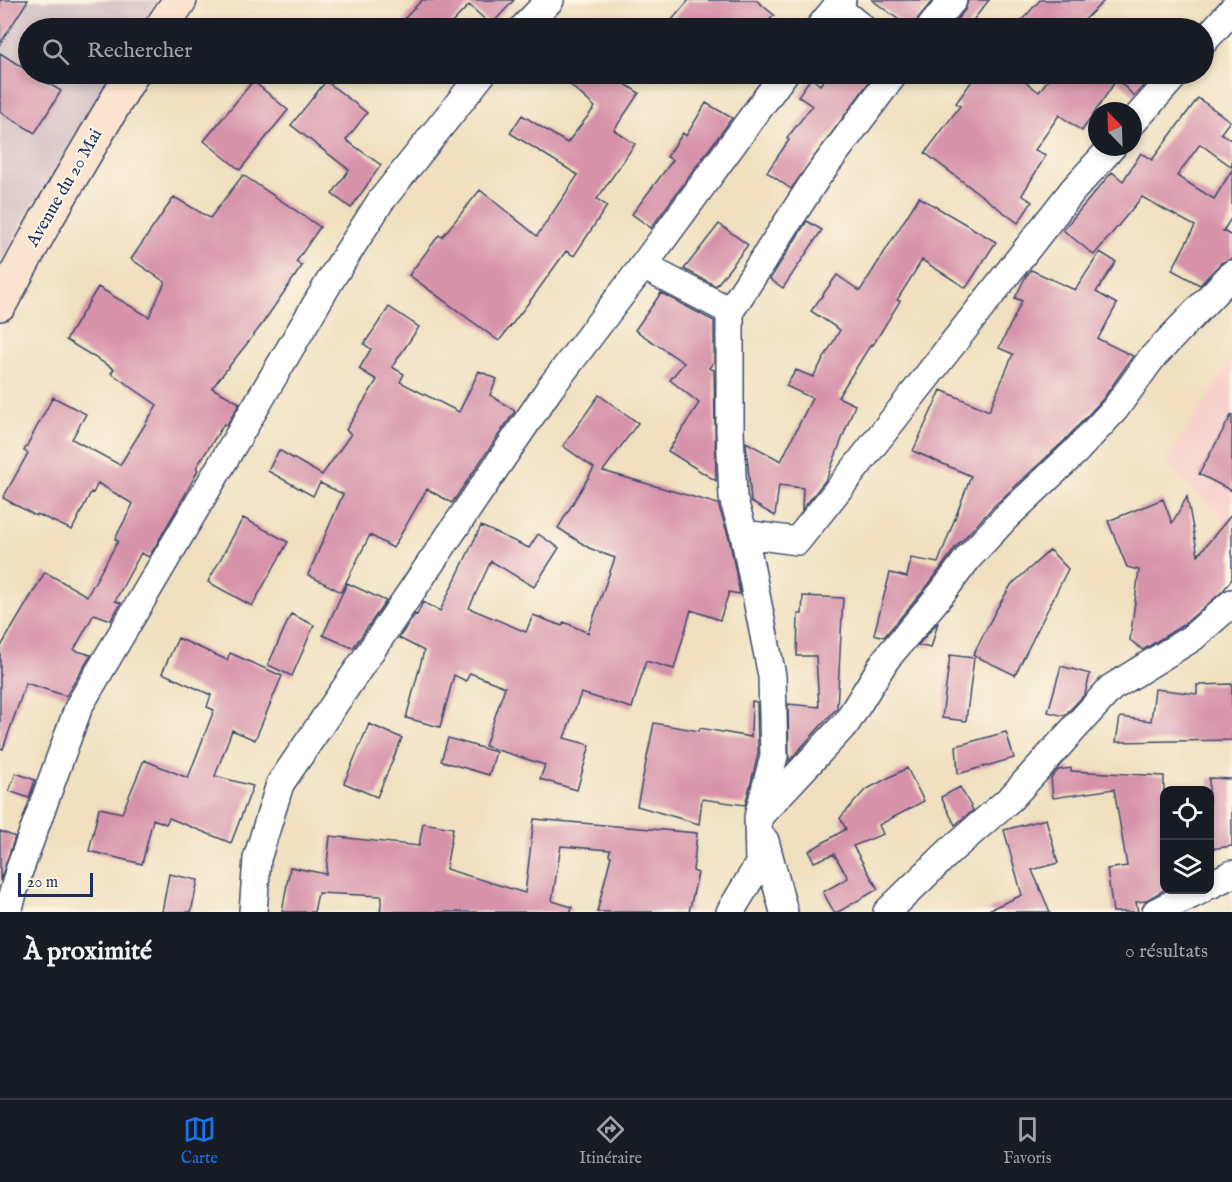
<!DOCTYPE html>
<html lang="fr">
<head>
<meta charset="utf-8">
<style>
  :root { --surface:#171b24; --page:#20242c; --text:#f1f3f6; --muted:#9ea1a6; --line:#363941; --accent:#1a73e8 }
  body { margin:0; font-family:"IM FELL English",serif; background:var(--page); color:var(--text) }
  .controls { position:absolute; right:18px; bottom:18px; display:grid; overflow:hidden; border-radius:12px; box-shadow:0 3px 9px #0003 }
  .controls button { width:54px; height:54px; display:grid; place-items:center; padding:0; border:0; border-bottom:2px solid var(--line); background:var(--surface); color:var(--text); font:30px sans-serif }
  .compass { position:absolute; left:1088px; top:102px; width:54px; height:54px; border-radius:50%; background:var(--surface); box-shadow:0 3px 9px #0003; rotate:337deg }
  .scale { position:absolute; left:18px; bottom:15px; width:75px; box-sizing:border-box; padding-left:6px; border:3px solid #1b2f5e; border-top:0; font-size:16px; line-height:21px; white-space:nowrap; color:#1b2f5e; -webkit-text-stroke:4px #fcf5e5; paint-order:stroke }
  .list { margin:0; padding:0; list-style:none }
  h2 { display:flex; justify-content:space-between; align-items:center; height:78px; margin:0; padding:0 24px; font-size:26px }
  h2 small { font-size:20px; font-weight:400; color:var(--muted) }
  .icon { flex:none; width:33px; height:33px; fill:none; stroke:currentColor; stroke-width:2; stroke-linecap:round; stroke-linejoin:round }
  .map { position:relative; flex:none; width:1232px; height:912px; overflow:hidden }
  .search { position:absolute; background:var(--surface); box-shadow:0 3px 9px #0003; left:18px; right:18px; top:18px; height:66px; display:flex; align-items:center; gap:15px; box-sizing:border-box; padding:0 21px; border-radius:33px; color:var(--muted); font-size:22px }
  .sheet { height:186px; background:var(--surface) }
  nav { display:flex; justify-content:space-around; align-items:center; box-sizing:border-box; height:84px; border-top:2px solid var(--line); background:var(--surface); font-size:16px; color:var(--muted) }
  nav a { display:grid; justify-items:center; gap:3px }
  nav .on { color:var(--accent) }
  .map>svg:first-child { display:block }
</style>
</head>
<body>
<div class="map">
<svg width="1232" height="912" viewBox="0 0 1232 912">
  <rect width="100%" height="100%" fill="#fcf5e5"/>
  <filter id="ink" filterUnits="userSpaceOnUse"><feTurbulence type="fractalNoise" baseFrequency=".0167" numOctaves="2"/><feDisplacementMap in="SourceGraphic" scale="12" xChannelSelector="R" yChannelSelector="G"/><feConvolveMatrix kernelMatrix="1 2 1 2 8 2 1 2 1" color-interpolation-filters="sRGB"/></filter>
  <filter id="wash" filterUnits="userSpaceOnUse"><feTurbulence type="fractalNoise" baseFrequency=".008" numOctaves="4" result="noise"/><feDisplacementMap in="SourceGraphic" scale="24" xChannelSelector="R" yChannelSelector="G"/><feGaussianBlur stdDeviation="1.35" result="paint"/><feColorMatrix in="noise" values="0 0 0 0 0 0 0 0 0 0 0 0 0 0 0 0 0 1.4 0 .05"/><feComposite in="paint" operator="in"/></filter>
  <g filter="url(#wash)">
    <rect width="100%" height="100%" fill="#f0e0bf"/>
    <path fill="#f7d0cc" d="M1232,360V529L1166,462Z"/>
    <path fill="#d2bec3" d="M0,0H157L140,28H28V74H112L25,218L0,264Z"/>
    <g id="blocks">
      <path fill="#d793aa" d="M0,0H28L0,44Z
        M422,0H514L491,25L469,5L447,28H398L406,19L405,18Z
        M689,0H756L774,15L762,28H665Z
        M872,0H933L918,18L915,28H910Z
        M968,0H989L967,28H950L965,10Z
        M1040,0H1105L1076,28H1015Z
        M0,53L28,71V74H33L61,91L35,133L0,112Z
        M558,74H610L639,93L614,130L635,144L597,199L607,206L574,256L566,251L533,297L499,341L409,275L439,235L442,237L480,190L537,236L578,175L510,133L522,115L567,143L595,107Z
        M828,74H875L791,189L767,172L789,140L787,138L812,106L798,96L811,78L820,85Z
        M977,74H1014L1039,92L1052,74H1155L1134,96L1117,79L1082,131L1059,115L1035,150L1046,155L1022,195L1032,202L1018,223L925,153L960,106L956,103Z
        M253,81L288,110L240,170L204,141Z
        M326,81L367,113L346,140L381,165L351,208L332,194L349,170L291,125Z
        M1198,98L1230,121L1221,133L1232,141V167L1200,144L1177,176L1214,199L1232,170V217L1223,231L1232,236V259L1221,263L1200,285L1172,270L1195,226L1142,197L1094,255L1063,230L1112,172L1123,181L1141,153L1152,160Z
        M706,103L732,118L651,228L632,214L673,160L667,157L683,133L686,136Z
        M243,175L320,227L296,262L302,266L260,327L212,388L240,403L226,426L224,424L196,468L198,470L185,495L149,557L141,553L115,601L121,603L111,620L94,614L74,650L91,655L66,696L26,683L3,749L0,748V648L45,572L87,596L118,541L115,539L133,504L98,483L93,493L91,492L72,530L37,514L36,516L3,498L28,453L24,451L53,397L86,414L72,439L120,465L157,405L111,373L114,369L66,340L98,287L149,317L165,282L131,259L174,197L210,218Z
        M919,197L996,242L966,288L922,260L897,300L900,301L873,345L871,344L838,397L855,405L827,478L802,510L803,488L779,485L775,516L751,502L746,442L781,461L812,398L786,386L796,370L813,377L840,330L811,311L837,275L860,291Z
        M807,221L822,230L783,288L770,279Z
        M719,224L748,245L716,286L684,269Z
        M1100,252L1116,262L1096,292L1117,304L1098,339L1133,356L1103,399L1064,441L994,506L956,547L929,584L884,637L874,634L890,573L907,577L911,558L938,563L971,476L913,451L941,390L989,411L1013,354L999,348L1022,301L1015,298L1026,276L1031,270L1075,290Z
        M661,293L714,321V362L709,368L714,370L716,481L668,451L699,403L670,380L684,363L635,330Z
        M389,307L419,327L392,367L404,374L400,382L459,412L479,371L497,379L490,395L515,411L452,503L427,489L393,548L370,535L341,592L308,575L343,494L320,483L313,496L268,471L279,450L322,475L351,434L346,430L377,380L359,369L371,349L364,344Z
        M599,395L638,423L603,471L718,504L729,538L740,594L729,592L720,620L691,610L674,669L646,661L632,708L581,693L564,738L590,745L577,790L540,779L545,765L485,746L505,687L470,673L466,681L454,675L440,727L406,718L424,651L399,638L415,614L417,615L423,602L440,611L481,526L529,548L538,534L559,548L534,587L491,561L469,608L526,632L533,615L562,626L564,622L588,633L615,558L589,548L558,528L594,468L563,446Z
        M1232,414V491L1199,474Z
        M1187,497L1198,555L1232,514V579L1223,591L1183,625L1143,650L1130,640L1139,570L1127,567L1108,521L1163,499L1172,523Z
        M243,518L288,542L252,606L208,582Z
        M1050,550L1068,569L1015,675L973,655L996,610L1011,585Z
        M347,583L386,601L353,648L323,635Z
        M803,596L843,598L837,708L789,761L788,704L819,707L816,656H797L798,614H802Z
        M291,614L314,625L292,676L268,665Z
        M938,622L931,648L918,645Z
        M178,638L227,660L230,653L282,676L255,740L232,730L215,776L253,786L231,843L169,818L166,824L153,819L142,864L89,851L99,808L122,813L144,760L188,778L214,710L207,707L211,695L162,673Z
        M950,655L974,658L966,721L942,718Z
        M1061,666L1090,674L1085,694L1064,716L1048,712Z
        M1232,684V740L1116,742L1120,717L1151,721L1155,689L1197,694V685Z
        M752,701L757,702L758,754L745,805L702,799L699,824L637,806L654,723L699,731L700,728L751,737Z
        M369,724L402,738L377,797L344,783Z
        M1006,732L1014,758L958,774L956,746Z
        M448,738L496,752L489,775L441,761Z
        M907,768L924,801L879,825L883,834L853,846L878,889L838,912H834L823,892L848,878L834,854L814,862L809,851L846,829L840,818L865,790Z
        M1071,768V771L1164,776V890L1145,901L1136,902L1138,912H1113L1107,869L1127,866L1114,789L1053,798L1051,778L1058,770Z
        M16,773L35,780L29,798L9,791Z
        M1209,778L1232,779V846L1209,849Z
        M960,787L973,810L955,825L941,797Z
        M534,819L697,833L693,871L698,873L689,912H597L611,856L609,855L610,850L561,846L552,901L572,907L571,912H380L382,896L318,893L314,912H282L290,867L326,874L330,836L419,846L423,823L453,828L446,869L525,893Z
        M1046,819L1058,863L1032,870L1050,912H984L1022,895L1004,830Z
        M0,831L15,837L0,881Z
        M169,874L198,880L191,912H162Z"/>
    </g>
  </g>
  <g filter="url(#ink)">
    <use href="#blocks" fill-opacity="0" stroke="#3b4a6d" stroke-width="1.5"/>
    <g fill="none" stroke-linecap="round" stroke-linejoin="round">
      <g stroke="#3b4a6d" stroke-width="30">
        <path id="street" d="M836,7L862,28
          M523,28L550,0
          M819,28L842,0
          M930,28L953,0
          M1204,41L1232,10
          M1133,122L1176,74
          M643,266L730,311
          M744,534L733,498L730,431V311L817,177L894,74
          M761,814L847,722L886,659L941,594L968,558L1006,517L1075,452L1115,409L1151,359L1232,274
          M765,841L784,912
          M1210,885L1232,874
          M8,912L19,871L79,706L331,279L380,202L482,74
          M253,912L257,859L280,784L550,388L643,266L784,74
          M730,912L759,864L758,817L774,756L772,676L744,534L797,541L849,476L1073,190L1112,147
          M887,912L951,850L1011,798L1111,688L1192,638L1232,603
          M1156,912L1201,890"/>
      </g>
      <g stroke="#3b4a6d" stroke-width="36">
        <path id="secondary" d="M161,28L180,0
          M0,304L46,220L132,74"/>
      </g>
      <use href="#street" stroke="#fff" stroke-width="27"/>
      <use href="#secondary" stroke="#fce5d0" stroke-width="33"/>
    </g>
  </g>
  <g text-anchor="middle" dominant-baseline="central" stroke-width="4.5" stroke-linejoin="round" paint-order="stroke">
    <g font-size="18" fill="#1b2f5e" stroke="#fcf5e5">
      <text transform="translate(65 188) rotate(-60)">Avenue du 20 Mai</text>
    </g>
  </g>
</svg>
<div class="controls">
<button><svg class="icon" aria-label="locate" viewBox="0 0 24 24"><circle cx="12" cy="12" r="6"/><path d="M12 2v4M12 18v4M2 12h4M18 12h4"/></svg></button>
<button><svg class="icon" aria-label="layers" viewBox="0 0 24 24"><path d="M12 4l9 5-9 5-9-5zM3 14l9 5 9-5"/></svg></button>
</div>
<svg class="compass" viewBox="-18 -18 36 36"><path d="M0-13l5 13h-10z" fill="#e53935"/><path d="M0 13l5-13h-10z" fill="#9ea1a6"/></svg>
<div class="scale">20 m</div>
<div class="search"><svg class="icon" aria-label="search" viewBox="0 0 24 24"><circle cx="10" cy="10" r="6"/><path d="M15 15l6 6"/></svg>Rechercher</div>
</div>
<section class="sheet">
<h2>À proximité<small>0 résultats</small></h2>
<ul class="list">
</ul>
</section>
<nav>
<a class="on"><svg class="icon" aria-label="map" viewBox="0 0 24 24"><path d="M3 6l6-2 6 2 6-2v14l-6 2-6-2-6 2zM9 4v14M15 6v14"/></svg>Carte</a>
<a><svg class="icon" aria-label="directions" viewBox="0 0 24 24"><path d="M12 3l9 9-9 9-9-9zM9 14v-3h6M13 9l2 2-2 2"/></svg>Itinéraire</a>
<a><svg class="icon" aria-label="saved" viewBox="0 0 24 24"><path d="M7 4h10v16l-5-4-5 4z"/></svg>Favoris</a>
</nav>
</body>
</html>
